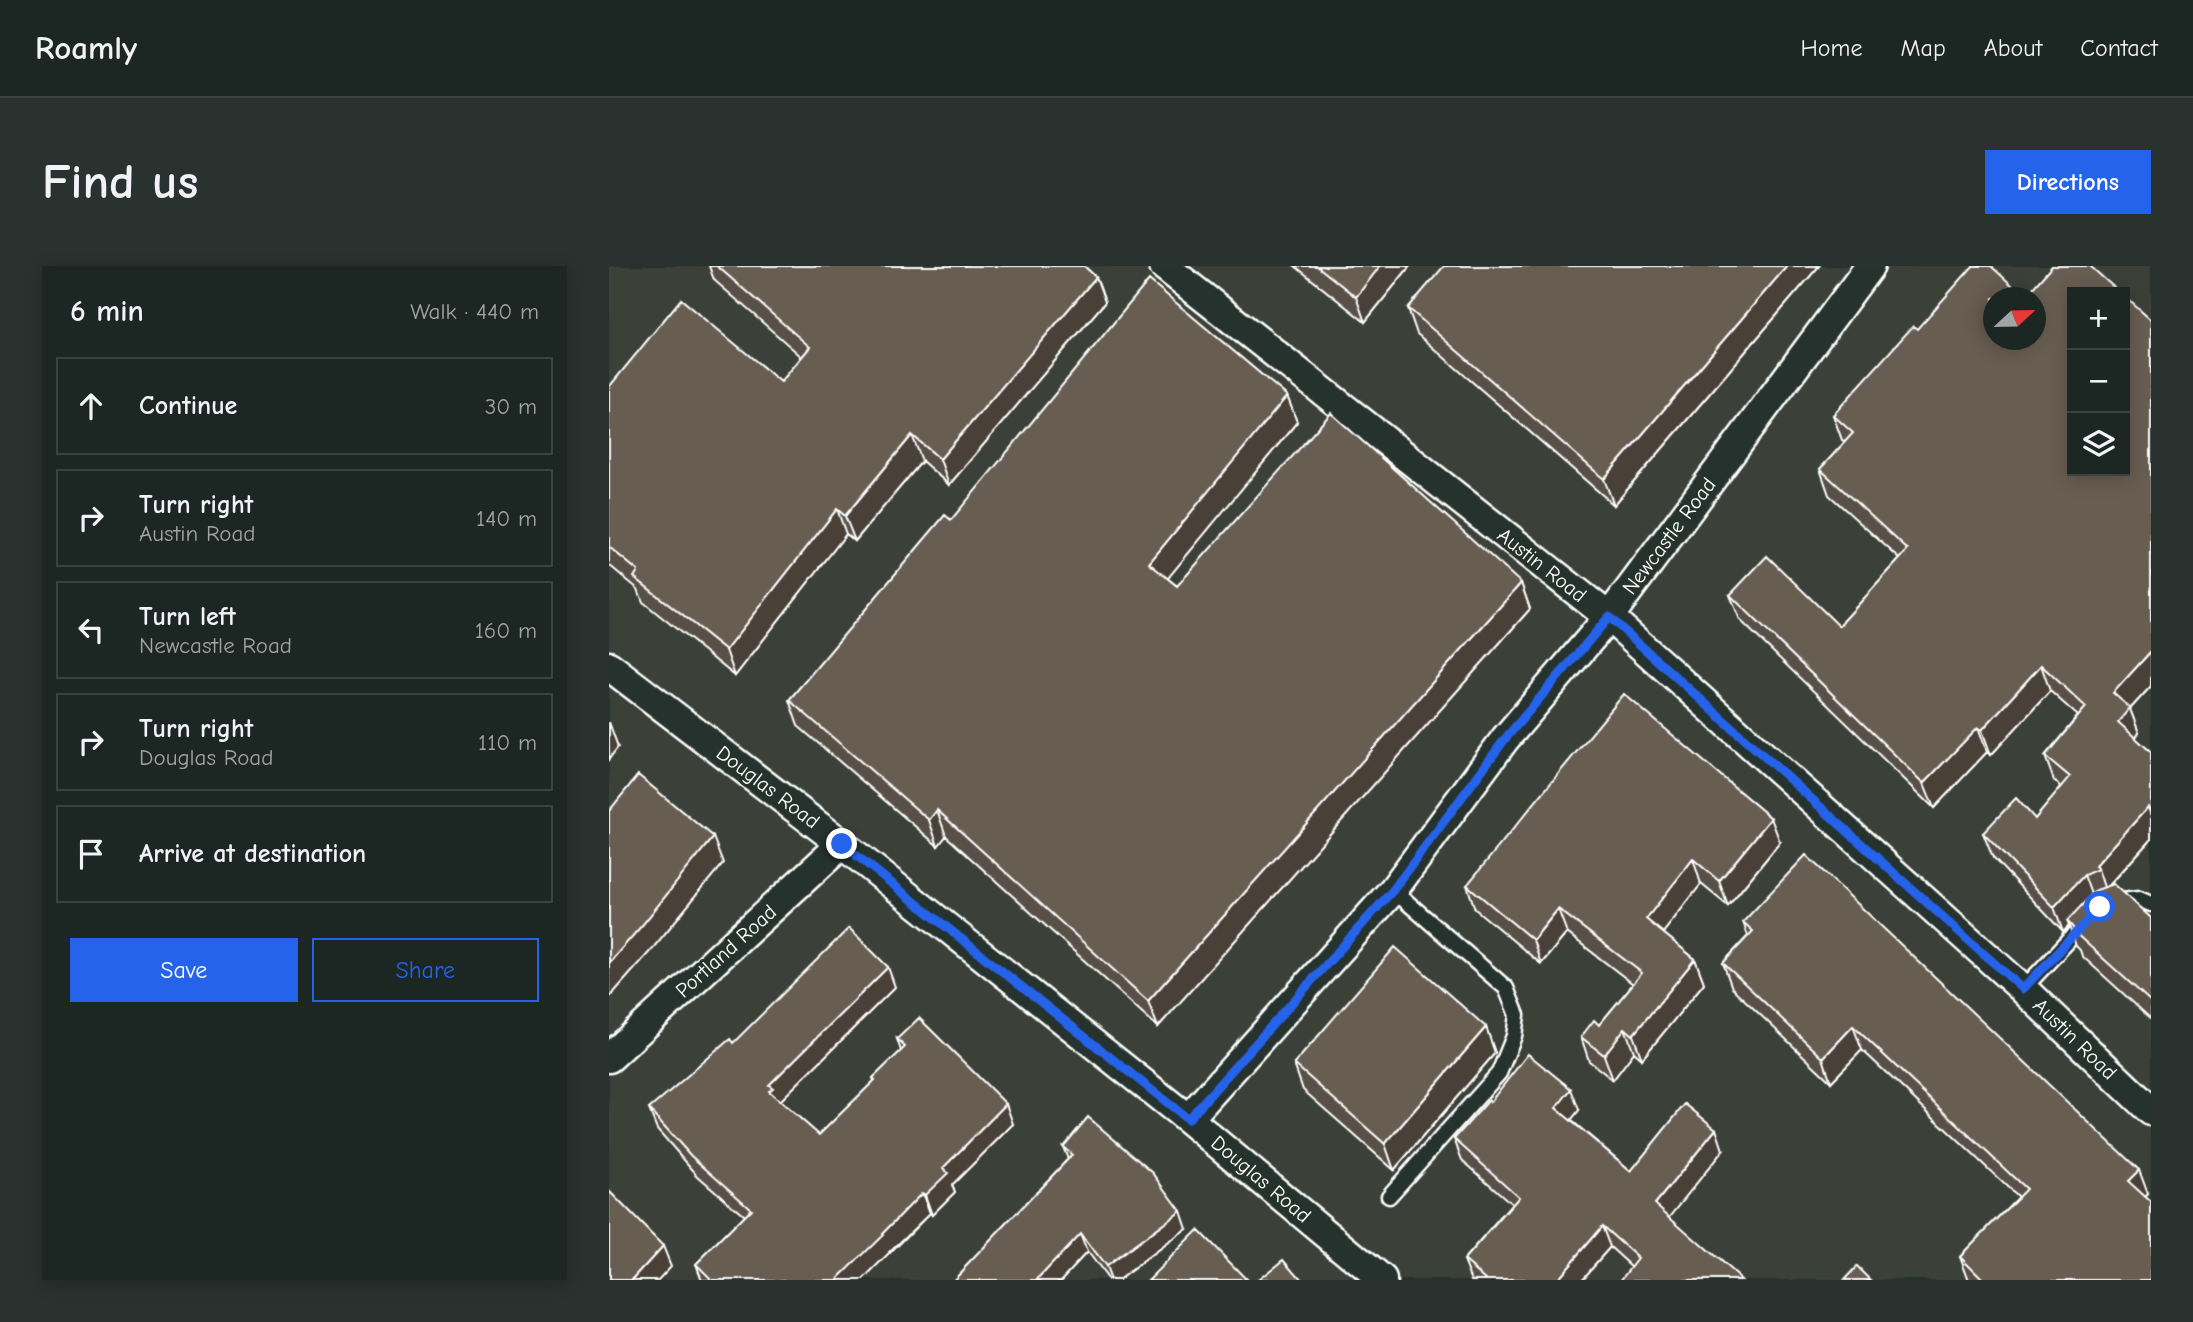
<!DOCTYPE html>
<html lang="en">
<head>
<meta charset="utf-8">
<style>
  :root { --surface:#1c2622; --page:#29322f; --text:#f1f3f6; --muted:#a0a5a5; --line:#3a4340; --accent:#2563eb }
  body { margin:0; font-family:"Comic Neue",sans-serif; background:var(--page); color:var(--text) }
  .controls { position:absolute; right:21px; top:21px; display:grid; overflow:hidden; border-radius:0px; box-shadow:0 4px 18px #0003 }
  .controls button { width:63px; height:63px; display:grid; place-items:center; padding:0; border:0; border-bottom:2px solid var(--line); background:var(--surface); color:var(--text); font:35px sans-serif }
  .compass { position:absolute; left:1374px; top:21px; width:63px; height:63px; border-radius:50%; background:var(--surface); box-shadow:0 4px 18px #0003; rotate:68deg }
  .stop { position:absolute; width:21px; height:21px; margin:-16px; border:5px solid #2563eb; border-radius:50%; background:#fff }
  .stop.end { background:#2563eb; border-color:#fff; box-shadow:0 2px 7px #0008 }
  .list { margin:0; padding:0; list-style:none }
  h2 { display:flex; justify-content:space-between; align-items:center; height:91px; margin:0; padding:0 28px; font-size:30px }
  h2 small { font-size:23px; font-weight:400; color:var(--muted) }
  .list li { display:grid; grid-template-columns:46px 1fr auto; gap:21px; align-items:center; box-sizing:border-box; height:98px; margin:0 14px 14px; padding:0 14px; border:2px solid var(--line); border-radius:0px }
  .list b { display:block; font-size:26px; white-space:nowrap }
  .list p { margin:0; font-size:23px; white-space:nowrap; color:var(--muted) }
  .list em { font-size:23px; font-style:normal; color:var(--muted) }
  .actions { display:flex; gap:14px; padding:21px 28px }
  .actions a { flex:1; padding:16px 0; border:2px solid var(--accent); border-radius:0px; text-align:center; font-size:24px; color:var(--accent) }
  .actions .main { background:var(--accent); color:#fff }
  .icon { flex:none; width:38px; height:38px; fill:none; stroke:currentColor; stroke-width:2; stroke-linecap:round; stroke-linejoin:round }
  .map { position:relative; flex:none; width:1542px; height:1014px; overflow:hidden; border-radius:0px }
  header { display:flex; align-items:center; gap:42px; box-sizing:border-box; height:98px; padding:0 35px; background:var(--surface); border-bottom:2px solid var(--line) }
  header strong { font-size:33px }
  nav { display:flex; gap:38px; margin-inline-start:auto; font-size:24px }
  .intro { display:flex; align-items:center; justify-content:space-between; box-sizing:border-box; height:168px; padding:0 42px }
  h1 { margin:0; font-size:49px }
  .button { padding:18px 32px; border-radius:0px; background:var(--accent); color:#fff; font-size:24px; font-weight:700 }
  main { display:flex; gap:42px; padding:0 42px }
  aside { flex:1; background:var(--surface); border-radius:0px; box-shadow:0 4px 18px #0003 }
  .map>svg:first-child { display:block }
</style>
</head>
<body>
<header>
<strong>Roamly</strong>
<nav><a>Home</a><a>Map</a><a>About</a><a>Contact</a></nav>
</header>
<div class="intro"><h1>Find us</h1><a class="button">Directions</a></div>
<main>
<aside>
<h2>6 min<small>Walk · 440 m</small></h2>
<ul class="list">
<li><svg class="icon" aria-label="ahead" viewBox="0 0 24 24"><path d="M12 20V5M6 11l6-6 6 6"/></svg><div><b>Continue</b></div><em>30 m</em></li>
<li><svg class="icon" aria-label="right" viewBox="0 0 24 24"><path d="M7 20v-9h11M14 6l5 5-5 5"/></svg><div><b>Turn right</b><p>Austin Road</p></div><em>140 m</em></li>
<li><svg class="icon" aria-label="left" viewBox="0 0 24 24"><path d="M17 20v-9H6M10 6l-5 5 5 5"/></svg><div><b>Turn left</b><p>Newcastle Road</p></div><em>160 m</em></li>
<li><svg class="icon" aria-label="right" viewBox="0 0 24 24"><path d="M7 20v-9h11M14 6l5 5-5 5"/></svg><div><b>Turn right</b><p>Douglas Road</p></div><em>110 m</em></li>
<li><svg class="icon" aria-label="arrive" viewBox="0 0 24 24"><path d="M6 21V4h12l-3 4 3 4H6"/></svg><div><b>Arrive at destination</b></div></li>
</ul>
<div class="actions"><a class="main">Save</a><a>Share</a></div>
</aside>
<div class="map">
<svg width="1542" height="1014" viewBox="0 0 1542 1014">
  <rect width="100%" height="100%" fill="#26332d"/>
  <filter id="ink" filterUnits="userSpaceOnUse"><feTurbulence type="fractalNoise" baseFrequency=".0143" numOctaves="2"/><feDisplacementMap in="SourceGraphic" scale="14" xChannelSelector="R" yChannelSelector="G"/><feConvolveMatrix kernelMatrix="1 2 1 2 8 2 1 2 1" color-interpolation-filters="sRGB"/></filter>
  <g filter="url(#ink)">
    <path fill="#3a4038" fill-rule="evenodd" d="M0,0H1542V1014H0ZM1463,26H1516V205H1463ZM1384,32H1426V74H1384Z"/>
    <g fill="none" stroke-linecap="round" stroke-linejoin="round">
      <g stroke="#fff" stroke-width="19">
        <path id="lane" d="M1505,636L1530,633L1542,638
          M1414,723L1475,658
          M780,930L890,807L905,770L908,749L897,722L784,624"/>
      </g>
      <g stroke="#fff" stroke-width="33">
        <path id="street" d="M555,0L1000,351L1414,723L1542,845
          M0,400L233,578L579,853L773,1014
          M0,792L233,578
          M579,853L784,624L896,473L1000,351L1261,0"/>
      </g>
      <use href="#lane" stroke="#26332d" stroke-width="14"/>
      <use href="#street" stroke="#26332d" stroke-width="28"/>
    </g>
    <path fill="#595046" stroke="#fff" stroke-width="2" d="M100,0H475L487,11L496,36L340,219L313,195L246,275L237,268L126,410L34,336L29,323L0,299V121L172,116L193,91L105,14Z
      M686,0H801L756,56Z
      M1210,0L1005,239L808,68L799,42Z
      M1416,31L1542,54V420L1521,443L1530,467L1526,472L1542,486V573L1500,620L1542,652V753L1473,690L1471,684L1467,680L1460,660L1454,666L1384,592L1374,567L1426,553L1453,521L1445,515L1436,490L1469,450L1441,425L1382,489L1378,486L1325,542L1131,354L1121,329L1230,360L1291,293L1220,229L1211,203L1236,176L1233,174L1224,149L1308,63Z
      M678,130L688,156L558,312L568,320L912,317L921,343L549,761L337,570L329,580L189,460L180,434L342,254Z
      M1171,576L1119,640L1092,618L1054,667L1086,693L1095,717L1033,793L1025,786L1004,814L980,795L972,771L990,759L1024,718L958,667L932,698L866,643L858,619Z
      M1134,656L1539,928L1536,931L1542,1014H1360L1351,990L1409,931L1253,784L1222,816L1123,722L1114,697L1139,670Z
      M286,721L171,835L210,869L265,815L264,812L292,785L288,773L404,858L343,919L346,926L323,949L321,947L255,1014H93L87,998L135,950L89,910L48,863L40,843L124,777Z
      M877,761L886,787L785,904L694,824L685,798Z
      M881,836L970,844L962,854L1022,905L1114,884L1060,951L1023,1001L1001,981L972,1014H863L855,994L903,938L853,894L845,873Z
      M454,881L578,963L509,1014H499L478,986L452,1014H344L459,893Z"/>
    <path fill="#484139" stroke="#fff" stroke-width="2" d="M771,0H801L756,56L747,31Z
      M1178,0H1210L1005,239L995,213Z
      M487,11L496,36L340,219L331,193Z
      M678,130L688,156L550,323L540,297Z
      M303,169L313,195L246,275L236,250Z
      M228,243L237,268L126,410L117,384Z
      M912,317L921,343L549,761L539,735Z
      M1542,385V420L1521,443L1530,467L1518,482L1509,456L1504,427Z
      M1432,399L1441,425L1382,489L1373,464Z
      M0,456L9,481L0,493Z
      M1369,461L1378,486L1325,542L1315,517Z
      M1539,541L1542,550V573L1496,624L1489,603L1486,600Z
      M328,544L337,570L329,580L320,554Z
      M1162,552L1171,576L1119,640L1110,615Z
      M104,571L114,597L44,682L0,732V697Z
      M1084,593L1092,618L1046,677L1037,653Z
      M1475,609L1484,634L1458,655L1460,660L1454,666L1445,641Z
      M949,643L958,667L932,698L924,674Z
      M1086,693L1095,717L1033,793L1024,769Z
      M279,701L286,721L169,837L160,825V819Z
      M1244,760L1253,784L1222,816L1214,792Z
      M877,761L886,787L785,904L776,878Z
      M1016,762L1025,786L1004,814L995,789Z
      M962,823L970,844L955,863L947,842Z
      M397,838L404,858L343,919L346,926L323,949L316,929L334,902Z
      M1107,863L1114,884L1054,959L1046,938Z
      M1530,904L1539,928L1528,940L1519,915Z
      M313,927L321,947L280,987L281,988L255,1014H228Z
      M572,945L578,963L509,1014H501L496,1001Z
      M993,960L1001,981L972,1014H947Z
      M471,968L478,986L452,1014H428Z
      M54,980L62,1000L49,1014H23Z"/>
    <path fill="#675d51" stroke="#fff" stroke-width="2" fill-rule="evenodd" d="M108,0H475L487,11L331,193L303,169L236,250L228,243L117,384L25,311L29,305L0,281V121L72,33L172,116L201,81Z
      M708,0H771L747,31Z
      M835,0H1178L995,213L799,42Z
      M1364,0H1382L1416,31L1443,0H1481L1510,26H1463V205H1516V31L1542,54V385L1504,427L1521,442L1509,456L1542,486V544L1539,541L1486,600L1489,603L1475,609L1445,641L1374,567L1407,532L1426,553L1461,511L1436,490L1477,441L1432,399L1373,464L1369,461L1315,517L1121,329L1158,290L1230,360L1299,284L1211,203L1244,167L1224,149L1304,60L1308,63ZM1384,32H1426V74H1384Z
      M540,14L678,130L540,297L568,320L722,147L912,317L539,735L328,544L320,554L180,434L336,249L342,254Z
      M1015,428L1162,552L1110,615L1084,593L1037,653L1086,693L1024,769L1016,762L995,789L972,771L985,754L990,759L1033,707L949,643L924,674L858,619Z
      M29,509L104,571L35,657L0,697V545Z
      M1197,589L1530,904L1519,915L1542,936V1014H1375L1351,990L1417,923L1244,760L1214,792L1114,697L1144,665L1134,656Z
      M1505,618L1542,652V736L1464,665L1465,663L1458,655L1487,624Z
      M240,662L279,701L160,819L164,822L160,825L210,869L266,814L264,812L296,781L288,773L310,752L397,838L334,902L339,907L316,929L313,927L273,968L274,969L228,1014H103L87,998L142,943L82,890L40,843L121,773L124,777Z
      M786,681L877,761L776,878L685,798Z
      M919,788L962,823L947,842L1022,905L1076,838L1107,863L1046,938L1132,1014H1012L1029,992L993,960L947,1014H878L855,994L910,931L845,873L880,834L881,836Z
      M479,851L544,907L572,945L496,1001L471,968L428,1014H344L463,889L454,881Z
      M0,925L54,980L23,1014H0Z
      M589,964L638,1014H539Z
      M675,993L693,1014H649Z
      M1248,1000L1262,1014H1235Z"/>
  </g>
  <g fill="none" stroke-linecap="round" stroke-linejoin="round" filter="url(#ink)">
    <path stroke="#2563eb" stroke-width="9" d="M233,578L579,853L784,624L896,473L1000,351L1414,723L1491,641"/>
  </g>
  <g text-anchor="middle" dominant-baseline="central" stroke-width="6" stroke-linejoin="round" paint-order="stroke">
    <g font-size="21" fill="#fff" stroke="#26332d">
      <text transform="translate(1060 270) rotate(-53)">Newcastle Road</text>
      <text transform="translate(933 299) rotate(38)">Austin Road</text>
      <text transform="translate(159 521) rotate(37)">Douglas Road</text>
      <text transform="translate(117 685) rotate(-42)">Portland Road</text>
      <text transform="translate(1466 773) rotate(44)">Austin Road</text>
      <text transform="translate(652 913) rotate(40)">Douglas Road</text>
    </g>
  </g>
</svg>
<div class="controls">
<button>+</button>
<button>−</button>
<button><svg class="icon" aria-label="layers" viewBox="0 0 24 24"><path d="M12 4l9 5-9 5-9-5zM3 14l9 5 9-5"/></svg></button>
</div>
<svg class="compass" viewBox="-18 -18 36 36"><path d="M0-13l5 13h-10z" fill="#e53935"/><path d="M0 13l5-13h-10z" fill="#a0a5a5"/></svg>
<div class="stop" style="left:1491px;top:641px"></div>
<div class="stop end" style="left:233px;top:578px"></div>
</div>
</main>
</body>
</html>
